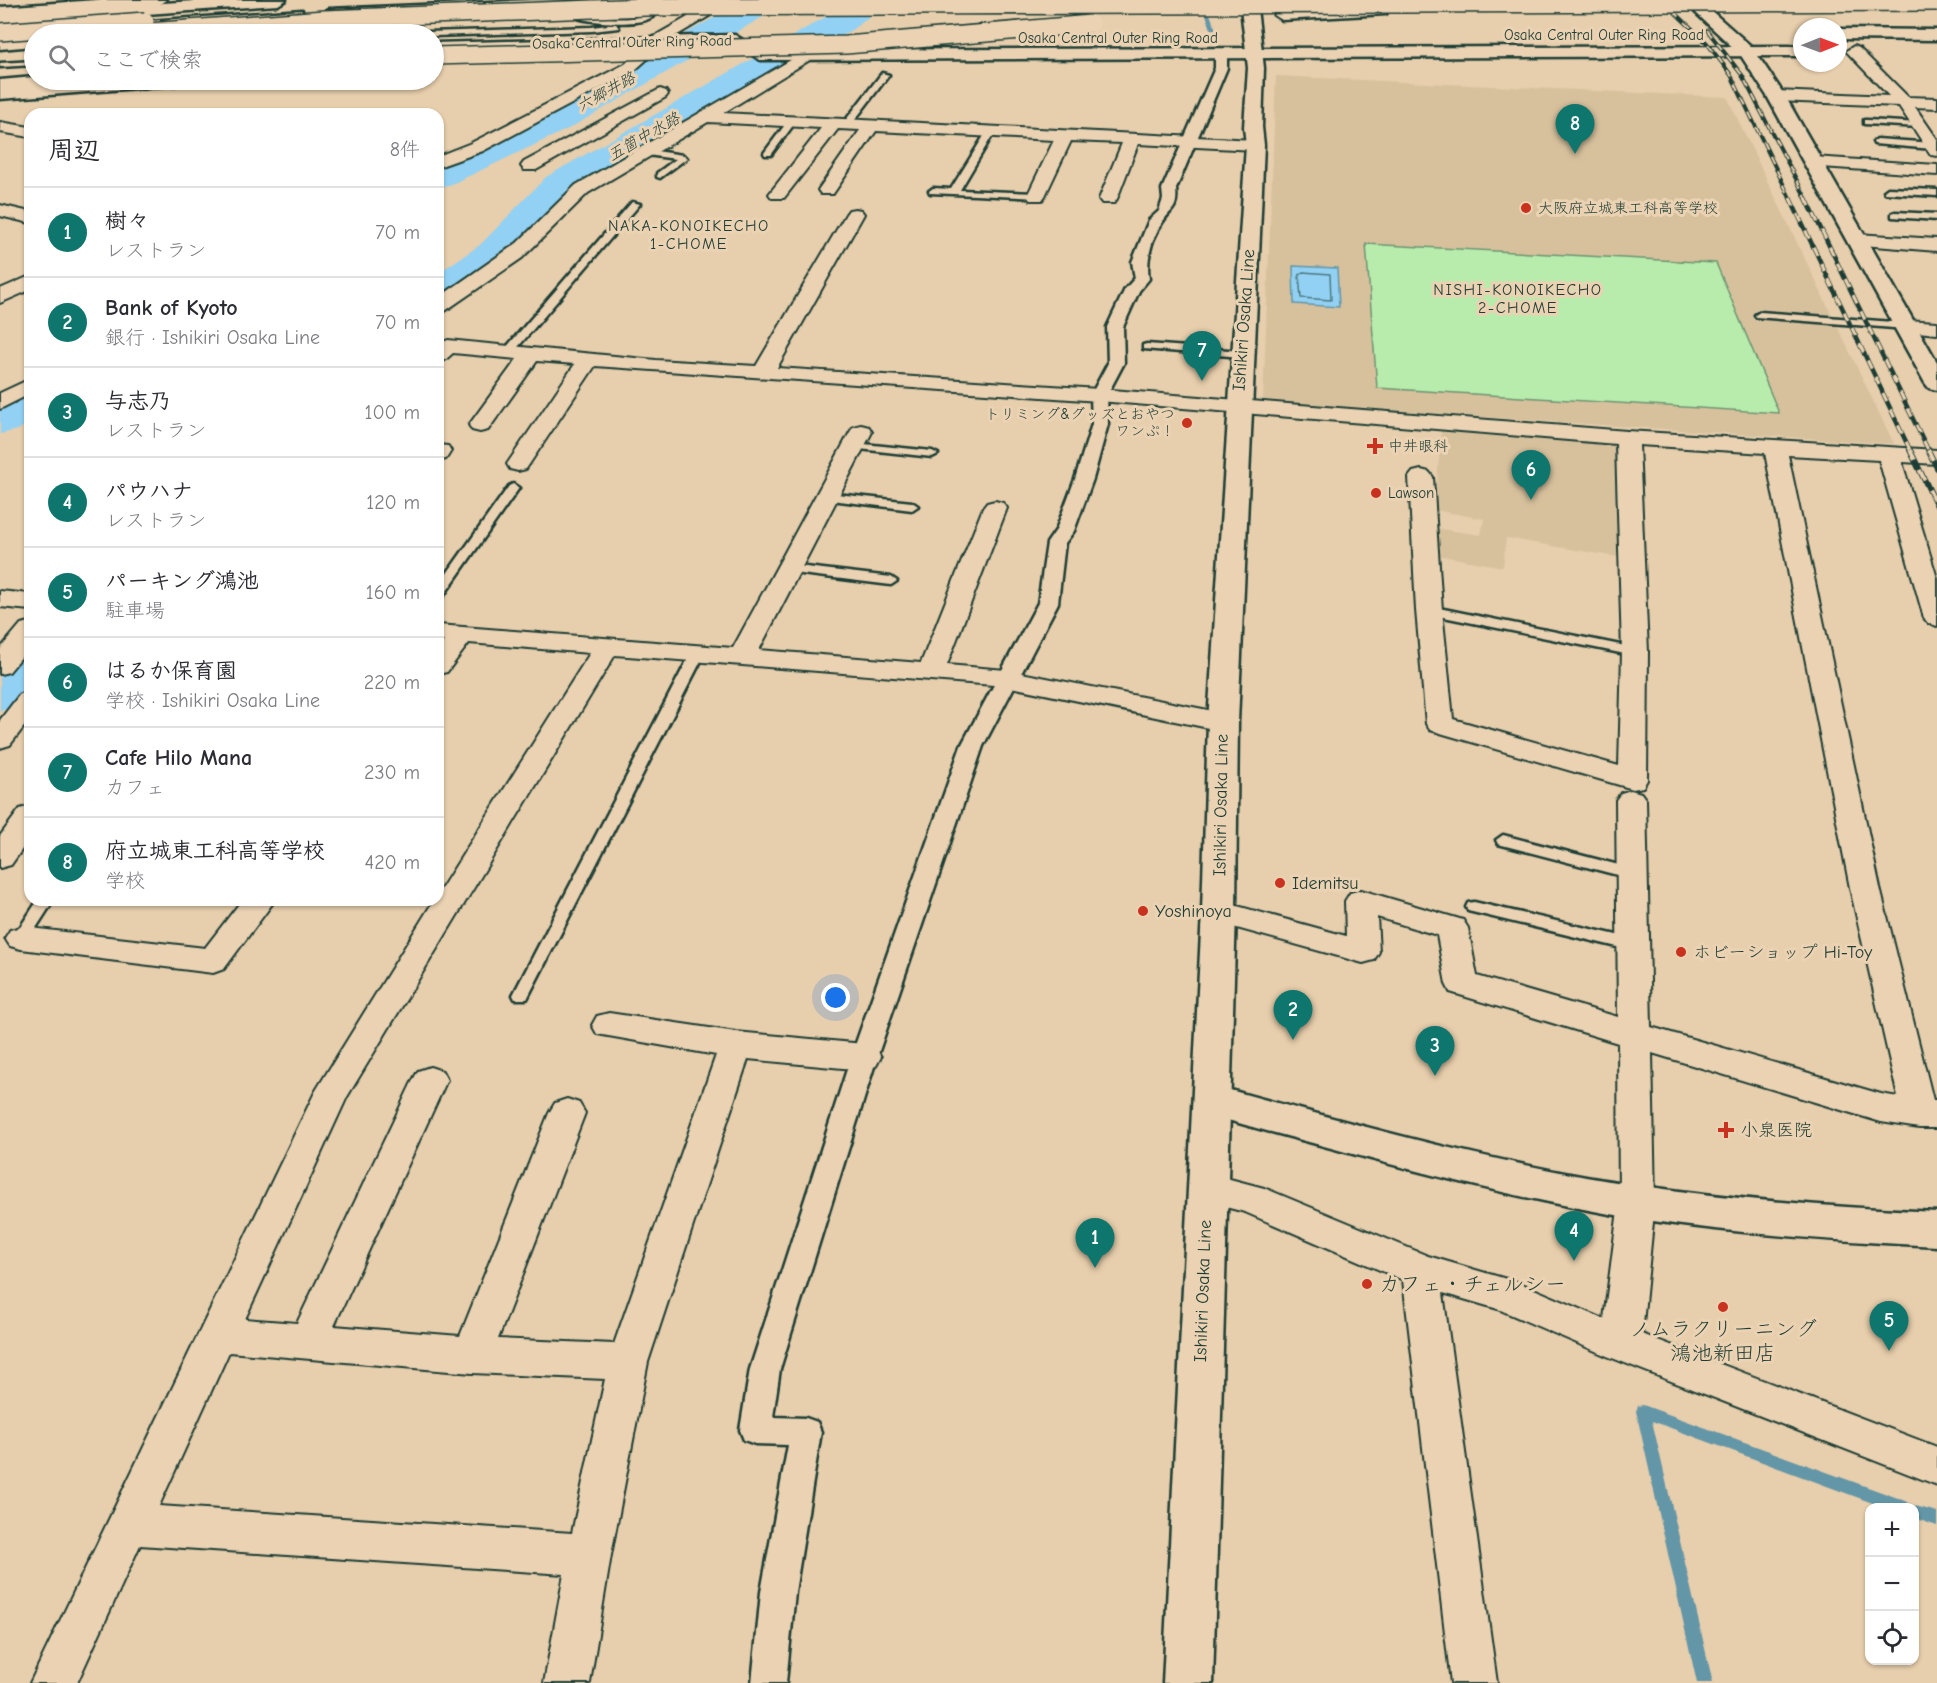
<!DOCTYPE html>
<html lang="ja">
<head>
<meta charset="utf-8">
<style>
  :root { --surface:#fff; --page:#f7f7f7; --text:#2b2b33; --muted:#7c7c81; --line:#e1e1e2; --accent:#0f766e }
  body { margin:0; font-family:"Comic Neue","Klee One",sans-serif; background:var(--page); color:var(--text) }
  .controls { position:absolute; right:18px; bottom:18px; display:grid; overflow:hidden; border-radius:12px; box-shadow:0 2px 4px #0004 }
  .controls button { width:54px; height:54px; display:grid; place-items:center; padding:0; border:0; border-bottom:2px solid var(--line); background:var(--surface); color:var(--text); font:30px sans-serif }
  .compass { position:absolute; left:1793px; top:18px; width:54px; height:54px; border-radius:50%; background:var(--surface); box-shadow:0 2px 4px #0004; rotate:89deg }
  .you { position:absolute; left:836px; top:998px; width:21px; height:21px; margin:-15px; border:4px solid #fff; border-radius:50%; background:#1a73e8; box-shadow:0 0 0 9px #1a73e833 }
  .badge { display:grid; place-items:center; width:39px; height:39px; border-radius:50%; background:var(--accent); color:#fff; font-size:20px; font-weight:700 }
  .pin { position:absolute; translate:-50% -50px; filter:drop-shadow(0 2px 3px #0008) }
  .pin::after { content:''; position:absolute; top:32px; width:21px; height:18px; background:inherit; clip-path:polygon(0 0,100% 0,50% 100%) }
  .list { margin:0; padding:0; list-style:none }
  h2 { display:flex; justify-content:space-between; align-items:center; height:78px; margin:0; padding:0 24px; font-size:26px }
  h2 small { font-size:20px; font-weight:400; color:var(--muted) }
  .list li { display:grid; grid-template-columns:39px 1fr auto; gap:18px; align-items:center; box-sizing:border-box; height:90px; padding:0 24px; border-top:2px solid var(--line) }
  .list b { display:block; font-size:22px; white-space:nowrap }
  .list p { margin:0; font-size:20px; white-space:nowrap; color:var(--muted) }
  .list em { font-size:20px; font-style:normal; color:var(--muted) }
  .icon { flex:none; width:33px; height:33px; fill:none; stroke:currentColor; stroke-width:2; stroke-linecap:round; stroke-linejoin:round }
  .map { position:relative; flex:none; width:1937px; height:1683px; overflow:hidden }
  .search { position:absolute; background:var(--surface); box-shadow:0 2px 4px #0004; left:24px; top:24px; width:420px; height:66px; display:flex; align-items:center; gap:15px; box-sizing:border-box; padding:0 21px; border-radius:33px; color:var(--muted); font-size:22px }
  .panel { position:absolute; background:var(--surface); box-shadow:0 2px 4px #0004; left:24px; top:108px; width:420px; height:798px; border-radius:18px }
  .map>svg:first-child { display:block }
</style>
</head>
<body>
<div class="map">
<svg width="1937" height="1683" viewBox="0 0 1937 1683">
  <rect width="100%" height="100%" fill="#e7ceac"/>
  <filter id="ink" filterUnits="userSpaceOnUse"><feTurbulence type="fractalNoise" baseFrequency=".0167" numOctaves="2"/><feDisplacementMap in="SourceGraphic" scale="12" xChannelSelector="R" yChannelSelector="G"/><feConvolveMatrix kernelMatrix="1 2 1 2 8 2 1 2 1" color-interpolation-filters="sRGB"/></filter>
  <g filter="url(#ink)">
    <path fill="#d7c19d" d="M1276,76L1727,97L1894,444L1263,403Z
      M1441,431L1618,444L1623,558L1506,538L1503,567L1437,555L1434,528L1481,535L1484,519L1435,510Z"/>
    <path fill="#b8ecad" stroke="#6c9470" stroke-width="1.5" d="M1366,244L1716,263L1779,413L1377,388Z"/>
    <path fill="#92d1f3" stroke="#6496a7" stroke-width="1.5" d="M1293,266L1337,268L1339,307L1294,304Z"/>
    <g fill="none" stroke-linecap="round" stroke-linejoin="round">
      <path stroke="#4d7880" stroke-width="1.5" d="M1303,272L1330,274L1331,300L1301,298L1299,275Z"/>
      <path fill="#6496a7" fill-rule="evenodd" d="M1201,0L1205,1L1216,30L1211,29Z
        M1643,1405L1906,1501L1912,1505L1937,1512V1526L1914,1518V1508H1886L1652,1421L1713,1683H1697L1636,1411L1638,1406Z"/>
      <path fill="#92d1f3" fill-rule="evenodd" d="M746,0H785L780,7L568,129L452,184L438,188V161L542,113Z
        M847,0H879L868,18L853,29L574,193L510,263L454,302L438,306V273L480,245L546,177L829,15L844,5Z
        M30,386V422L18,430L0,434V398L13,391Z
        M30,634V694L22,705L0,711V651L9,639Z"/>
      <g stroke="#1f3d34" stroke-width="5">
        <path id="service" d="M532,0H585L581,2L329,13L325,11L329,9Z
          M657,1H663L665,6C659,13 654,17 646,20C629,25 585,23 570,15L574,13C600,16 638,27 657,6Z
          M302,10L299,14L135,26L131,24L135,22Z
          M616,24L619,28L592,31L434,36L424,34L428,32L592,27Z
          M34,61V65L0,67V63Z
          M882,73L889,75L851,125H845V121Z
          M790,118L797,120L771,155H765L764,153Z
          M1867,120L1920,123L1924,125L1920,127L1864,124V120Z
          M991,129L995,131L960,190L1036,193L1039,194V198L930,193L929,191L933,188L951,189L987,131Z
          M1877,139L1933,143L1937,146L1933,149L1874,144L1873,142Z
          M643,149L683,155L687,158L660,178L657,177V173L676,159L640,154L639,152Z
          M1888,188L1937,190V196L1885,193L1884,191Z
          M632,202L640,204L512,354H504V350Z
          M1895,212L1937,214V220L1892,217V213Z
          M1760,312L1906,323L1911,326L1906,329L1756,317L1755,315Z
          M1147,344L1242,351L1247,354L1242,357L1143,349V345Z
          M854,443L932,451L938,454L932,457L850,448L848,446Z
          M513,484L519,488L442,598L438,599V586L509,486Z
          M827,493L912,502L918,506L912,510L823,499V495Z
          M789,565L891,577L897,581L891,585L785,572L783,569Z
          M1429,606L1635,648L1642,652L1635,656L1424,613L1423,610L1424,607Z
          M698,649L705,653L529,995L527,999H515L513,995L691,653Z
          M1503,835L1638,870L1641,874L1633,879L1498,844L1496,840Z
          M38,900H54L27,942H15L13,938Z
          M1474,902L1634,939L1640,941L1642,945L1640,949L1634,951L1468,911L1466,907L1468,903Z"/>
      </g>
      <g stroke="#1f3d34" stroke-width="5">
        <path id="pedestrian" d="M1221,50L1227,53V68L1176,189C1178,211 1171,208 1162,223C1151,239 1146,261 1149,279L1139,291L1123,327L1124,363L1107,395L1108,424L1093,479L1074,531L1065,543L1058,603L983,746L877,1057L780,1369L773,1417L806,1418L817,1422L821,1432L795,1592L786,1683H752L761,1592L788,1445L755,1444L744,1440L740,1430L750,1369L851,1057L961,746L1038,603L1047,543L1056,530L1075,479L1092,424L1091,395L1108,363L1107,327L1125,289L1135,278L1132,262L1149,220L1159,211L1163,199L1162,189L1215,68V53Z"/>
      </g>
      <g stroke="#1f3d34" stroke-width="4">
        <path id="minor" d="M718,0H736L669,40L635,70L483,151L438,167V156L471,143L625,64L658,34Z
          M1854,46L1859,48L1908,97L1937,98V108L1915,107L1937,139V156L1931,155L1899,106L1776,101L1768,96L1776,91L1889,96L1849,54L1846,51Z
          M808,50L813,52L816,55L813,58L723,113L1255,140L1263,145L1255,150L1138,144L1117,199L1114,203H1102L1099,199L1122,143L1071,141L1045,196L1042,200H1030L1027,196L1054,140L876,131L833,194H821L818,190L860,130L838,129L784,198H772L769,194L821,128L708,122L588,193L522,258L445,311L438,313V298L517,243L576,185Z
          M660,89L666,91L668,94L666,97L536,170H524L521,166L524,162Z
          M0,122L30,127V137L0,132Z
          M1813,157L1937,165V175L1807,166L1804,162L1807,158Z
          M0,205L30,212V223L0,216Z
          M855,209L861,210L864,214L777,368L1099,389L1627,431L1937,450V464L1902,462L1937,578V626L1928,623L1924,618L1879,460L1788,455L1880,888L1933,1100H1937V1128H1919L1881,1122L1652,1053L1655,1202L1642,1334L1937,1447V1485L1607,1356L1498,1309L1443,1293L1497,1683H1451L1403,1280L1245,1212L1194,1199L1189,1188L1194,1177L1207,1173L1264,1188L1428,1256L1520,1283L1604,1319L1619,1202L1618,1043L1450,992L1446,984L1437,935L1377,917L1379,952L1374,960L1363,963L1208,920L1203,912L1208,904L1219,901L1346,936L1345,901L1350,893L1361,890L1463,920L1468,928L1477,976L1618,1017L1616,800L1621,793L1631,790L1641,793L1646,800L1651,1027L1881,1094L1898,1097L1850,888L1765,453L1639,445L1648,652L1647,780L1643,787L1633,789L1430,730L1426,724L1416,610L1409,477L1413,472L1421,470L1429,472L1433,477L1442,610L1453,719L1619,766L1622,652L1616,444L1099,401L595,366L526,469L518,471L510,469L507,464L575,364L537,361L488,430L480,432L472,430L469,425L517,359L453,353L445,360L438,362V344L448,340L656,360L756,366L846,214L849,210Z
          M1857,234L1937,239V251L1850,244L1848,240L1850,236Z
          M30,276V290L0,303V289Z
          M1906,320L1937,322V334L1899,330L1896,326L1899,322Z
          M30,379V394L0,409V393Z
          M861,425L869,427L872,432L759,650L921,663L983,508L987,503L995,501L1003,503L1007,508L947,665L1006,670L1223,713L1233,716L1237,722L1233,728L1223,731L1006,686L615,655L347,1097L245,1319L297,1323L413,1080L418,1071L430,1067L442,1071L447,1080L334,1326L460,1336L549,1113L555,1103L567,1099L579,1103L585,1113L498,1339L614,1344L716,1055L597,1034L592,1025L597,1016L609,1013L736,1032L864,1044L876,1048L881,1057L876,1066L864,1070L748,1059L648,1362L611,1555L590,1683H544L564,1574L140,1545L77,1683H30L315,1092L434,900H438V894L590,653L469,643L447,672L438,674V648L444,641H438V625L733,648L850,432L853,427ZM229,1352L472,1373L605,1379L572,1533L159,1506Z
          M438,445L448,446L451,451L446,459L438,461Z
          M0,591L30,594V610L0,607Z
          M30,622V647L9,672L0,674V649L21,624Z
          M30,692V719L10,745L0,748V720L20,694Z
          M30,806V838L11,865L0,868V836L20,809Z
          M242,900H275L224,969L213,973L21,949L10,946L5,938L10,930L21,927L205,948Z"/>
      </g>
      <g stroke="#1f3d34" stroke-width="5">
        <path id="tertiary" d="M1682,0H1699L1752,47L1785,96L1937,362V390L1929,388L1925,383L1767,96L1740,54Z
          M1212,1085C1336,1119 1459,1154 1586,1177C1702,1197 1819,1207 1937,1212V1246C1837,1241 1738,1234 1639,1219C1539,1203 1440,1178 1342,1151C1294,1138 1246,1126 1198,1111L1193,1100L1198,1089Z"/>
      </g>
      <g stroke="#1f3d34" stroke-width="5">
        <path id="secondary" d="M1240,0H1256L1264,68L1262,127L1264,145L1238,722L1236,912L1213,1683H1163L1202,912L1208,722L1246,145L1244,127L1248,68Z"/>
      </g>
      <g stroke="#1f3d34" stroke-width="5">
        <path id="primary" d="M209,0H286L278,5L0,24V14Z
          M1838,29L1937,30V40L1838,39Z
          M735,35L743,40L741,43L434,53V43Z
          M1802,46V56L760,60L752,55L760,50Z
          M116,80H184L181,84L175,85L0,99V89Z"/>
      </g>
      <g stroke="#1f3d34" stroke-width="5">
        <path id="motorway" d="M96,0H166L158,5L0,17V7Z
          M1380,6L1388,11L1386,14L1282,20L1274,15L1282,10Z
          M34,36V46L0,49V39Z
          M34,77V80H81L78,84L72,85L0,90V80Z"/>
      </g>
      <use href="#service" fill="#ead2b3" fill-rule="evenodd"/>
      <use href="#pedestrian" fill="#ead2b3" fill-rule="evenodd"/>
      <use href="#minor" fill="#ead2b3" fill-rule="evenodd"/>
      <use href="#tertiary" fill="#ead2b3" fill-rule="evenodd"/>
      <use href="#secondary" fill="#ead2b3" fill-rule="evenodd"/>
      <use href="#primary" fill="#ead2b3" fill-rule="evenodd"/>
      <use href="#motorway" fill="#ead2b3" fill-rule="evenodd"/>
      <g stroke="#1f3d34" stroke-width="4">
        <path id="rail-far2" d="M1662,0L1707,43L1731,75L1791,200
          M1707,30L1742,75L1807,200"/>
      </g>
      <g stroke="#1f3d34" stroke-width="4.5">
        <path id="rail-far1" d="M1790,198L1911,452
          M1806,198L1929,452"/>
      </g>
      <g stroke="#1f3d34" stroke-width="6">
        <path id="rail" d="M1910,450L1937,506
          M1928,450L1937,468"/>
      </g>
      <use href="#rail-far2" stroke="#ead2b3" stroke-width="2" stroke-dasharray="8" stroke-linecap="butt"/>
      <use href="#rail-far1" stroke="#ead2b3" stroke-width="3" stroke-dasharray="9" stroke-linecap="butt"/>
      <use href="#rail" stroke="#ead2b3" stroke-width="4" stroke-dasharray="11" stroke-linecap="butt"/>
      <g stroke="#1f3d34" stroke-width="20" stroke-linecap="butt">
        <path id="motorway-bridge" d="M0,32L145,21
          M121,34L324,19L646,7L1937,2
          M434,56L846,45L1091,24"/>
      </g>
      <use href="#motorway-bridge" stroke="#ead2b3" stroke-width="17"/>
    </g>
  </g>
  <g fill="#c8321e" stroke="#ead2b3" stroke-width="2">
    <circle cx="1526" cy="208" r="6"/>
    <circle cx="1187" cy="423" r="6"/>
    <path d="M1372 437h6v6h6v6h-6v6h-6v-6h-6v-6h6z"/>
    <circle cx="1376" cy="493" r="6"/>
    <circle cx="1280" cy="883" r="6"/>
    <circle cx="1143" cy="911" r="6"/>
    <circle cx="1681" cy="952" r="6"/>
    <path d="M1723 1121h6v6h6v6h-6v6h-6v-6h-6v-6h6z"/>
    <circle cx="1367" cy="1284" r="6"/>
    <circle cx="1723" cy="1307" r="6"/>
  </g>
  <g text-anchor="middle" dominant-baseline="central" stroke-width="6" stroke-linejoin="round" paint-order="stroke">
    <g font-size="15" fill="#1f3d34" stroke="#ead2b3">
      <text x="1604" y="35">Osaka Central Outer Ring Road</text>
      <text x="1118" y="38">Osaka Central Outer Ring Road</text>
      <text transform="translate(632 42) rotate(-1)">Osaka Central Outer Ring Road</text>
    </g>
    <g font-size="15" fill="#1f3d34" stroke="#ead2b3" text-anchor="start">
      <text x="1538" y="208">大阪府立城東工科高等学校</text>
      <text x="1175" y="414" text-anchor="end">トリミング&amp;グッズとおやつ<tspan x="1175" dy="17">ワンぷ！</tspan></text>
      <text x="1388" y="446">中井眼科</text>
      <text x="1388" y="493">Lawson</text>
    </g>
    <g font-size="16" font-style="italic" fill="#25443e" stroke="#ead2b3">
      <text transform="translate(606 92) rotate(-29)">六郷井路</text>
      <text transform="translate(644 137) rotate(-30)">五箇中水路</text>
    </g>
    <g font-size="16" letter-spacing="1.5" fill="#1f3d34" stroke="#ead2b3">
      <text x="689" y="226">NAKA-KONOIKECHO<tspan x="689" dy="18">1-CHOME</tspan></text>
      <text x="1518" y="290">NISHI-KONOIKECHO<tspan x="1518" dy="18">2-CHOME</tspan></text>
    </g>
    <g font-size="18" fill="#1f3d34" stroke="#ead2b3">
      <text transform="translate(1244 320) rotate(-86)">Ishikiri Osaka Line</text>
      <text transform="translate(1221 805) rotate(-89)">Ishikiri Osaka Line</text>
      <text transform="translate(1203 1291) rotate(-88)">Ishikiri Osaka Line</text>
    </g>
    <g font-size="18" fill="#1f3d34" stroke="#ead2b3" text-anchor="start">
      <text x="1292" y="883">Idemitsu</text>
      <text x="1155" y="911">Yoshinoya</text>
      <text x="1693" y="952">ホビーショップ Hi-Toy</text>
      <text x="1740" y="1130">小泉医院</text>
    </g>
    <g font-size="21" fill="#1f3d34" stroke="#ead2b3" text-anchor="start">
      <text x="1379" y="1284">カフェ・チェルシー</text>
      <text x="1723" y="1329" text-anchor="middle">ノムラクリーニング<tspan x="1723" dy="24">鴻池新田店</tspan></text>
    </g>
  </g>
</svg>
<div class="controls">
<button>+</button>
<button>−</button>
<button><svg class="icon" aria-label="locate" viewBox="0 0 24 24"><circle cx="12" cy="12" r="6"/><path d="M12 2v4M12 18v4M2 12h4M18 12h4"/></svg></button>
</div>
<svg class="compass" viewBox="-18 -18 36 36"><path d="M0-13l5 13h-10z" fill="#e53935"/><path d="M0 13l5-13h-10z" fill="#7c7c81"/></svg>
<div class="you"></div>
<div class="pin badge" style="left:1095px;top:1268px">1</div>
<div class="pin badge" style="left:1293px;top:1040px">2</div>
<div class="pin badge" style="left:1435px;top:1076px">3</div>
<div class="pin badge" style="left:1574px;top:1261px">4</div>
<div class="pin badge" style="left:1889px;top:1351px">5</div>
<div class="pin badge" style="left:1531px;top:500px">6</div>
<div class="pin badge" style="left:1202px;top:381px">7</div>
<div class="pin badge" style="left:1575px;top:154px">8</div>
<div class="search"><svg class="icon" aria-label="search" viewBox="0 0 24 24"><circle cx="10" cy="10" r="6"/><path d="M15 15l6 6"/></svg>ここで検索</div>
<section class="panel">
<h2>周辺<small>8件</small></h2>
<ul class="list">
<li><span class="badge">1</span><div><b>樹々</b><p>レストラン</p></div><em>70 m</em></li>
<li><span class="badge">2</span><div><b>Bank of Kyoto</b><p>銀行 · Ishikiri Osaka Line</p></div><em>70 m</em></li>
<li><span class="badge">3</span><div><b>与志乃</b><p>レストラン</p></div><em>100 m</em></li>
<li><span class="badge">4</span><div><b>パウハナ</b><p>レストラン</p></div><em>120 m</em></li>
<li><span class="badge">5</span><div><b>パーキング鴻池</b><p>駐車場</p></div><em>160 m</em></li>
<li><span class="badge">6</span><div><b>はるか保育園</b><p>学校 · Ishikiri Osaka Line</p></div><em>220 m</em></li>
<li><span class="badge">7</span><div><b>Cafe Hilo Mana</b><p>カフェ</p></div><em>230 m</em></li>
<li><span class="badge">8</span><div><b>府立城東工科高等学校</b><p>学校</p></div><em>420 m</em></li>
</ul>
</section>
</div>
</body>
</html>
